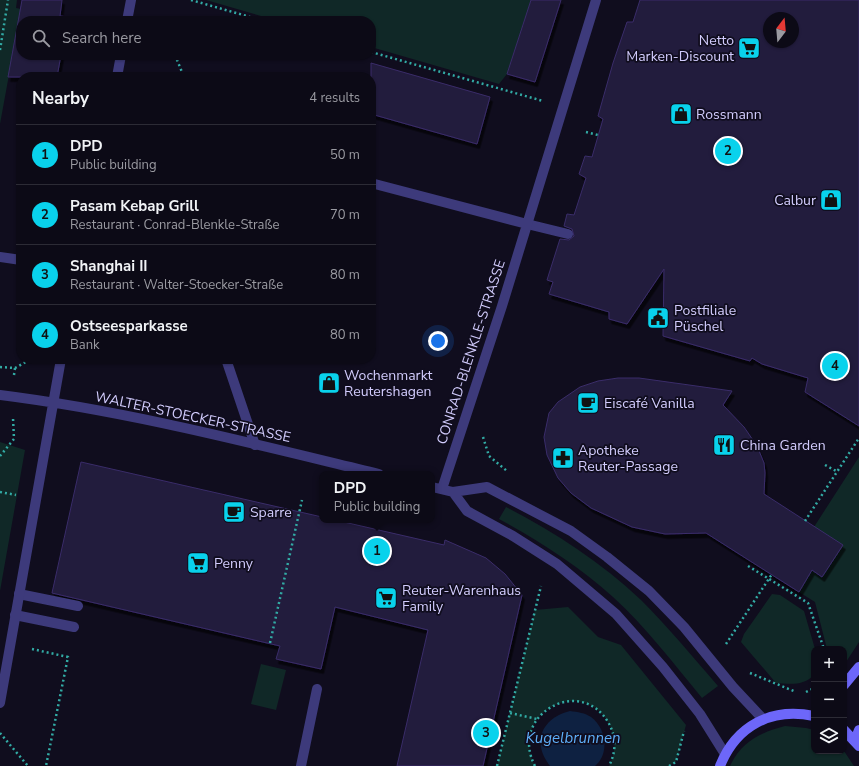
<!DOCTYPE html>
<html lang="en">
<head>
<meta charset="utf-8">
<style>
  :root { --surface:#0c0a16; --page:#1a1823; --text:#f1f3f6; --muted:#9a9aa1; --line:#2c2b35; --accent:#09d2ec }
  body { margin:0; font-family:"Nunito Sans",sans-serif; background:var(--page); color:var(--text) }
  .controls { position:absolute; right:12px; bottom:12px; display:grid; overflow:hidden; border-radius:8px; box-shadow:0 1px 3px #0004 }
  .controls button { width:36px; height:36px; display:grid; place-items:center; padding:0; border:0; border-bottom:1px solid var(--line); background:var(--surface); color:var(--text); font:20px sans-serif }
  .compass { position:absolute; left:763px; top:12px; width:36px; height:36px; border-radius:50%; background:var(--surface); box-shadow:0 1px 3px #0004; rotate:16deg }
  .you { position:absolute; left:438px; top:341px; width:14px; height:14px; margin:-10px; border:3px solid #fff; border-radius:50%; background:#1a73e8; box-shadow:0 0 0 6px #1a73e833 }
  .badge { display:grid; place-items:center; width:26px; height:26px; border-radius:50%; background:var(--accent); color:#111; font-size:13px; font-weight:700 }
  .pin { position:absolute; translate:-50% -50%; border:2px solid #fff; box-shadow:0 1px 4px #0006 }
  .popup { position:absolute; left:319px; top:471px; width:116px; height:52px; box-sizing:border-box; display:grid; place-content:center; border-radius:8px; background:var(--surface); filter:drop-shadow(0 1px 3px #0005); font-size:13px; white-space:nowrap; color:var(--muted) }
  .popup b { font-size:15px; color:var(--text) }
  .popup::after { content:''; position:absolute; left:50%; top:100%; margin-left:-8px; border:8px solid transparent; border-top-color:var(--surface) }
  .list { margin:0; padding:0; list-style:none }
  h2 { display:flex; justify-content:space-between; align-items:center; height:52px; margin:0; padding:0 16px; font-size:17px }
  h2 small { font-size:13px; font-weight:400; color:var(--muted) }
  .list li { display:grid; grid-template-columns:26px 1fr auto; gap:12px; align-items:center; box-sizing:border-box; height:60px; padding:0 16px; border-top:1px solid var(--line) }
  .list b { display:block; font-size:15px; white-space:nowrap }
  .list p { margin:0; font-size:13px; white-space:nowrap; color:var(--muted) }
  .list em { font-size:13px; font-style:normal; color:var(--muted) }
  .icon { flex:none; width:22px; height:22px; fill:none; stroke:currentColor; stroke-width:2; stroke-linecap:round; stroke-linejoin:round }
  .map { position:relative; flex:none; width:859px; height:766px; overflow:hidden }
  .search { position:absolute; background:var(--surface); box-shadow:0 1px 3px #0004; left:16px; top:16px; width:360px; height:44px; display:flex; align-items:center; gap:10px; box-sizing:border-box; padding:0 14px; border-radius:16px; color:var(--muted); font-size:15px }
  .panel { position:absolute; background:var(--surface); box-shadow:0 1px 3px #0004; left:16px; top:72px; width:360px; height:292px; border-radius:16px }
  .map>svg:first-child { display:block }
</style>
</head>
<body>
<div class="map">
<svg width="859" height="766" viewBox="0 0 859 766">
  <defs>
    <filter id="shadow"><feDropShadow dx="2.5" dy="4.5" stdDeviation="0" flood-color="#0009"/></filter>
  </defs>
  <rect width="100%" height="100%" fill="#100d1e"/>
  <path fill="#102827" d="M0,0H17L16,8L21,9L0,124Z
    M206,0H531L507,74L499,84L371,47V21H278Z
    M0,442L25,450L0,591Z
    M859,457V642L846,662L844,661V649H827L815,602L799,592L812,570L822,577L842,545L814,527Z
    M506,507C554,532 601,562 641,600C668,627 693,657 718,686L702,698C673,663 646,627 613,597C580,567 538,540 499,519Z
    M772,594L780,595L804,611L815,649L814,675C803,686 791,684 776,683L741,642L744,634Z
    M568,607L598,637L621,645L686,725L676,762L669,766H609C616,752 617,737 608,722C580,675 508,715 535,766H497L535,610Z
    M261,664L286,670L276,710L251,704Z
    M785,726L806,728L814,730V751H844L854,766H730C741,742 761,732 785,726Z"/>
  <path fill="#0e2141" d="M570,711C578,712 585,713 591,717C606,728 610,753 595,766H550C531,742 542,718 570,711Z"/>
  <path fill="#221a3e" stroke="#3a2d69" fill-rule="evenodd" filter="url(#shadow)" d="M22,0H62L60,16L68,17L67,21H21V55H61L57,77H8Z
    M531,0H561L535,82L507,74Z
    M640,0H859V426L805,392L808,378L762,364L752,358L750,361L663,336L664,269L627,324L609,319V312L549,294L553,282L547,280L560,239L569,240L574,236L572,229L564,226L567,214L574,215L586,178L579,174L585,156L592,157L603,119L598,116L613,63L627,22H633ZM769,18H793V42H769Z
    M371,63L490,97L477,144L371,114Z
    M618,378H639L732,391L723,405L744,427L757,446L764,463L765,473L764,494L843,545L822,577L812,570L799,592L706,533L665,534L632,527L591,508L571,493L558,478L547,455L544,437L549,413L558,402L580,387L598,381Z
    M81,462L322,517V520H335L444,545L445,540L486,558L505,574L522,595L483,766H397L428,630L335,607L321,669L276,659L280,646L52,593Z"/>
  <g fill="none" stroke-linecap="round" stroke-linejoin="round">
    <path stroke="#32aba5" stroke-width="2.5" stroke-dasharray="2 3" stroke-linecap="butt" d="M191,0L264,21
      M0,50L8,0
      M371,52L543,101
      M175,55L184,77
      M586,132L598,135
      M0,367L15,368L31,359
      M14,375L15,368
      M483,437L489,456L507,471
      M0,456L14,439L13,418
      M825,465L838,472
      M0,492L16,495
      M805,521L859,438
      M748,566L808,603L824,649
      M270,643L302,500
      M726,644L772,574
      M32,649L68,657L46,766
      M750,673L796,692
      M806,692L814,688
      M510,713L537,719
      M0,733L28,766
      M497,766L541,586
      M535,766C508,715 580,675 608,722C617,737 616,752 609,766
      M669,766L676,762L684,731"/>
    <path stroke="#3d3a7b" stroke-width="10" d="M527,224L568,234
      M0,257L21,260
      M226,359L255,445
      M19,594L78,606
      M15,615L74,627
      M301,766L317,689"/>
    <path stroke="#3d3a7b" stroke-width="10" d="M127,21L131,0
      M117,77L121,55
      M371,183L527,224
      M0,395C128,411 254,444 379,474
      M432,487L453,492L487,487L571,531L607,557L649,591L684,627L733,687L763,719
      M442,489L502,306L596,0
      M453,492L467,511L513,536L557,564L616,614L663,667L700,714L725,754
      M0,703L61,359"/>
    <path stroke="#6d67f9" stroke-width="10" d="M844,685L859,667
      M844,730L859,746
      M855,740L859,730
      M720,766C736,726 771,707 814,716"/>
  </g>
  <defs>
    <g id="supermarket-square" transform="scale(1.15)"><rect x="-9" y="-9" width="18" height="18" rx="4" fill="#09d2ec" stroke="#100d1e"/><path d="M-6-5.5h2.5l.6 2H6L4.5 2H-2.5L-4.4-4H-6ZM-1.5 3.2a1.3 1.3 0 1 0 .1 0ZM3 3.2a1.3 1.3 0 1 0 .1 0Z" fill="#111"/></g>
    <g id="shop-square" transform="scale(1.15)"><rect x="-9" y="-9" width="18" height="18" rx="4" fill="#09d2ec" stroke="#100d1e"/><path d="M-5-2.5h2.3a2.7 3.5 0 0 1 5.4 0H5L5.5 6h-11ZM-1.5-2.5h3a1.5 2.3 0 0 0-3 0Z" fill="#111"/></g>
    <g id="civic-square" transform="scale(1.15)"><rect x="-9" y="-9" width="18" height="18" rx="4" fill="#09d2ec" stroke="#100d1e"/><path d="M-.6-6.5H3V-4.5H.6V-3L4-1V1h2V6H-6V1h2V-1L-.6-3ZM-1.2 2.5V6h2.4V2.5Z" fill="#111"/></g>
    <g id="cafe-square" transform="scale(1.15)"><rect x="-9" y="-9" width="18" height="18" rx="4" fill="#09d2ec" stroke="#100d1e"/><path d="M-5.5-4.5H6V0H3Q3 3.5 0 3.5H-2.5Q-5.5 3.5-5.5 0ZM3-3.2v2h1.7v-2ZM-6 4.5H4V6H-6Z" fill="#111"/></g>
    <g id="restaurant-square" transform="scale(1.15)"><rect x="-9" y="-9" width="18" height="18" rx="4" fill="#09d2ec" stroke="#100d1e"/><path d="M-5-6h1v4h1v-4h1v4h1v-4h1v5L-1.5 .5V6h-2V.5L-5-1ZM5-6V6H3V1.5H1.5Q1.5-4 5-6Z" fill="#111"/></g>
    <g id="pharmacy-square" transform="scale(1.15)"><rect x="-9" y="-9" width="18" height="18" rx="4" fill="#09d2ec" stroke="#100d1e"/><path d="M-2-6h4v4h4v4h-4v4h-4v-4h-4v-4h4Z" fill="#111"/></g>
  </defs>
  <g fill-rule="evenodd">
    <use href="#supermarket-square" x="749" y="48"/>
    <use href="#shop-square" x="681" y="114"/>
    <use href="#shop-square" x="831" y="200"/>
    <use href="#civic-square" x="658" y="318"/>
    <use href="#shop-square" x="329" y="383"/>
    <use href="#cafe-square" x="588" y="403"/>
    <use href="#restaurant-square" x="724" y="445"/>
    <use href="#pharmacy-square" x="563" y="458"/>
    <use href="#cafe-square" x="234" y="512"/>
    <use href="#supermarket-square" x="198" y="563"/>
    <use href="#supermarket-square" x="386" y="598"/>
  </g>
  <g text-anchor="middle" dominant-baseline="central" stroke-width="3.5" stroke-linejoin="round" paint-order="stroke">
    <g font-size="14" fill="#d2ccfd" stroke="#100d1e" text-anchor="start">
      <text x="734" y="40" text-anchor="end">Netto<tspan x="734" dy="16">Marken-Discount</tspan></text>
      <text x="696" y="114">Rossmann</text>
      <text x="816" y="200" text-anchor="end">Calbur</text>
      <text x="674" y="310">Postfiliale<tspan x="674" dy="16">Püschel</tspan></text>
      <text x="344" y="375">Wochenmarkt<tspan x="344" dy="16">Reutershagen</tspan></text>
      <text x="604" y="403">Eiscafé Vanilla</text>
      <text x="740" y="445">China Garden</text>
      <text x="578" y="450">Apotheke<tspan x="578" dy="16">Reuter-Passage</tspan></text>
      <text x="250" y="512">Sparre</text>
      <text x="214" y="563">Penny</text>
      <text x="402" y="590">Reuter-Warenhaus<tspan x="402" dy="16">Family</tspan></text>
    </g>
    <g font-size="14" fill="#d2ccfd" stroke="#100d1e">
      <text transform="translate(471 352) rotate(-72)">CONRAD-BLENKLE-STRASSE</text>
      <text transform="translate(193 417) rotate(12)">WALTER-STOECKER-STRASSE</text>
    </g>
    <g font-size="15" font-style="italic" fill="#5eaff9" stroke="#100d1e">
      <text x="573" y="738">Kugelbrunnen</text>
    </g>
  </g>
</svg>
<div class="controls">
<button>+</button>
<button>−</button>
<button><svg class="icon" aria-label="layers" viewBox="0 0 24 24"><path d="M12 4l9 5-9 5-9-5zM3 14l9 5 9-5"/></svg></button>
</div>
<svg class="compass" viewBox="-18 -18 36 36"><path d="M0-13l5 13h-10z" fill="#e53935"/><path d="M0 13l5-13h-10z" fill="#9a9aa1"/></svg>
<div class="you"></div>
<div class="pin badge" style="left:377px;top:551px">1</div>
<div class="popup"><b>DPD</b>Public building</div>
<div class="pin badge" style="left:728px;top:151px">2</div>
<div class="pin badge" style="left:486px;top:733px">3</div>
<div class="pin badge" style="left:835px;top:366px">4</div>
<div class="search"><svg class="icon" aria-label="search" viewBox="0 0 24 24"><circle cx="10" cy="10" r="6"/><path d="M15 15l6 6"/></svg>Search here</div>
<section class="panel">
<h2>Nearby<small>4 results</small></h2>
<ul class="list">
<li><span class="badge">1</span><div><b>DPD</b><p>Public building</p></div><em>50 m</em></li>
<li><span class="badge">2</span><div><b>Pasam Kebap Grill</b><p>Restaurant · Conrad-Blenkle-Straße</p></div><em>70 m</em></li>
<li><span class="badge">3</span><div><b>Shanghai II</b><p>Restaurant · Walter-Stoecker-Straße</p></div><em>80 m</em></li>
<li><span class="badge">4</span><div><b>Ostseesparkasse</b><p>Bank</p></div><em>80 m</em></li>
</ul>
</section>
</div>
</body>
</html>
